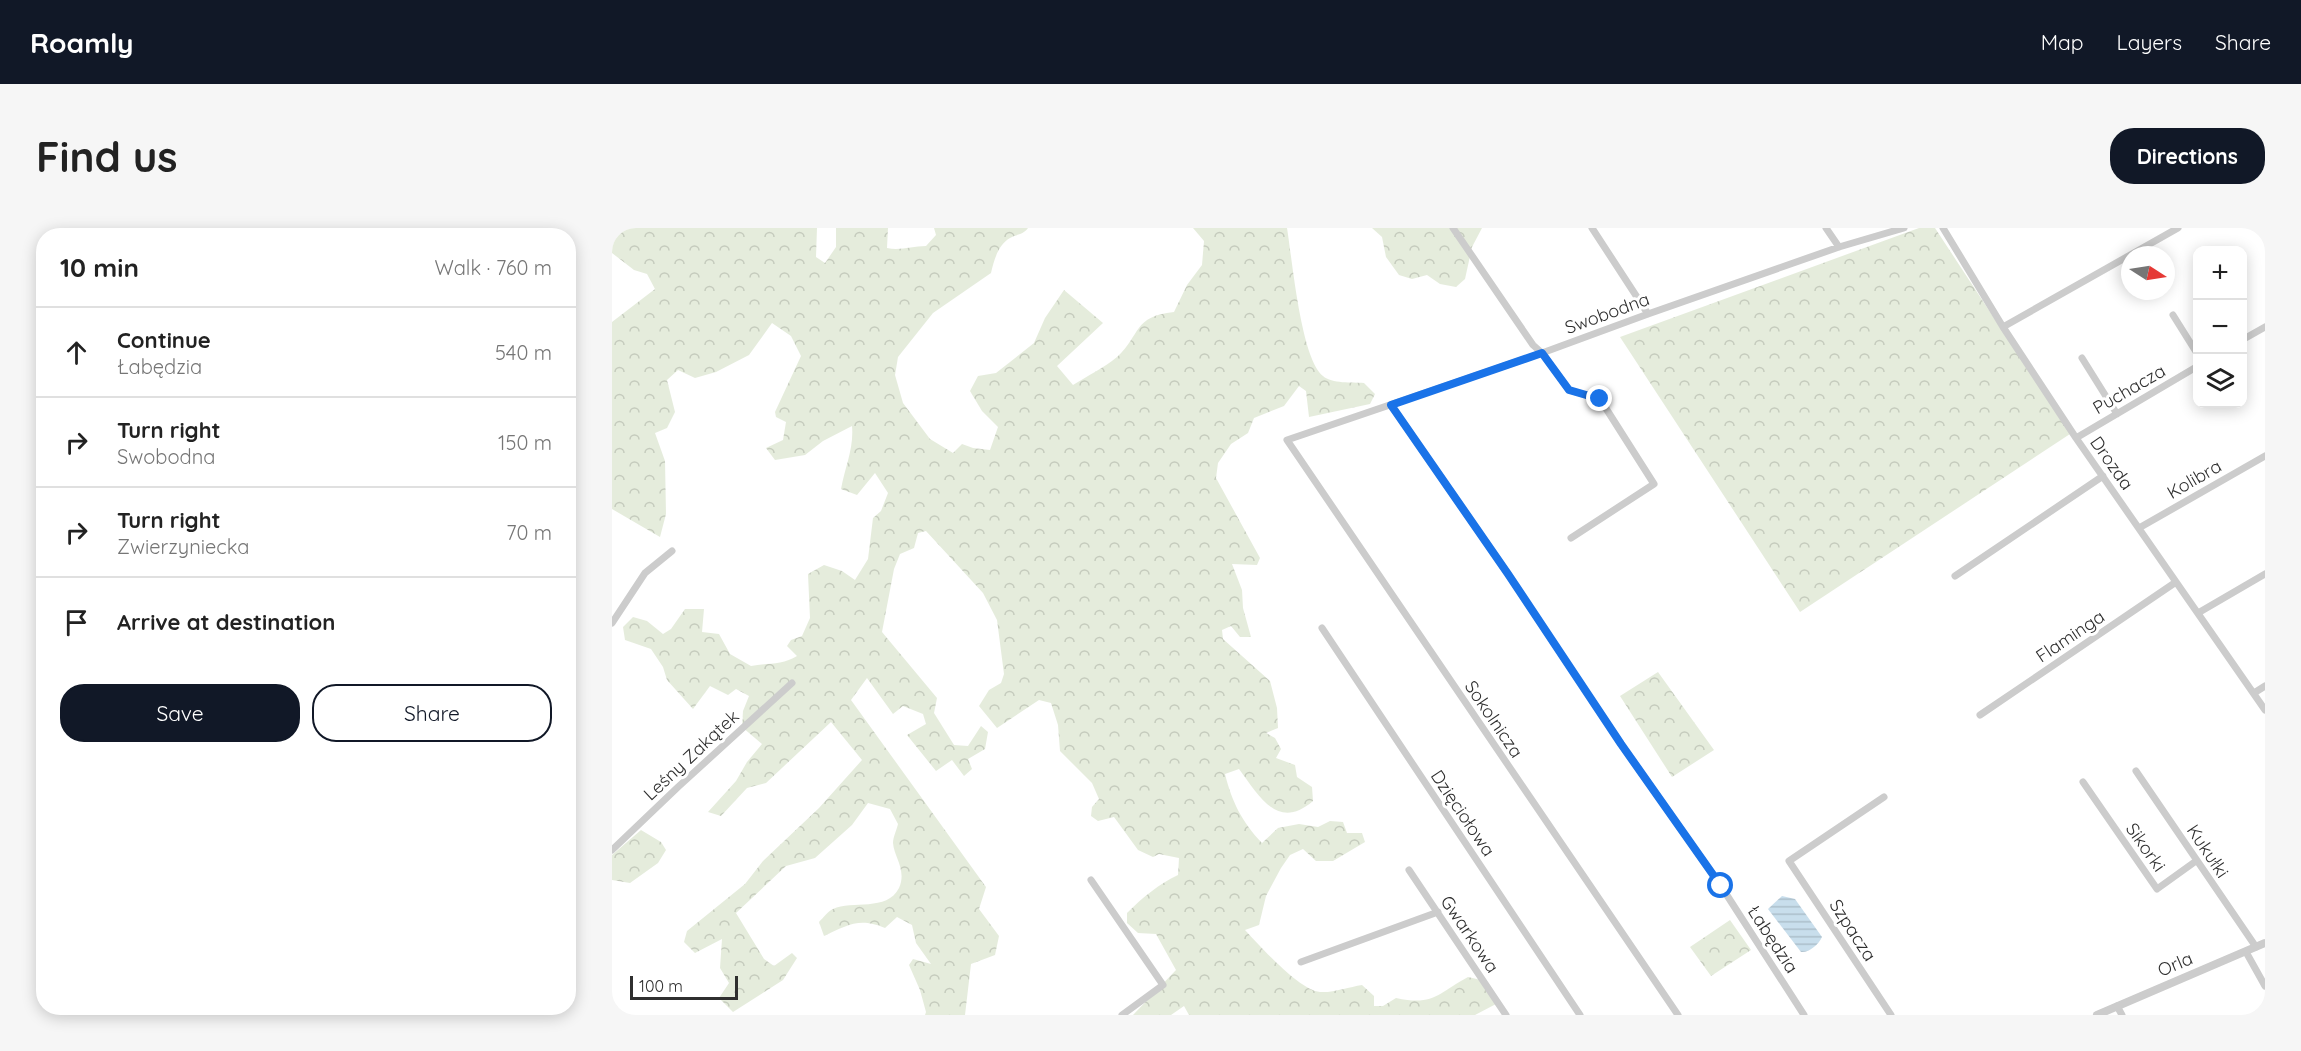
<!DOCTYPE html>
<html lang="en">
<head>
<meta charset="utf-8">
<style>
  :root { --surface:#fff; --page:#f6f6f6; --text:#222; --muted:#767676; --line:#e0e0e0; --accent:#111827 }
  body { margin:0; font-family:Quicksand,sans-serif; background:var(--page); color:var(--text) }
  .controls { position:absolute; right:18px; top:18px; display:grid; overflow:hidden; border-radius:12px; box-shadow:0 3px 15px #0003 }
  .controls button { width:54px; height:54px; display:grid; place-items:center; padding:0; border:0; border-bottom:2px solid var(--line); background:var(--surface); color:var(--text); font:30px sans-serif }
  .compass { position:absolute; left:1509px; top:18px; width:54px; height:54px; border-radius:50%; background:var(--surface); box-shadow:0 3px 15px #0003; rotate:102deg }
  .scale { position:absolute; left:18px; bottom:15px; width:108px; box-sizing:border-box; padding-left:6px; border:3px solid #2f2f2f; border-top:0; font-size:16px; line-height:21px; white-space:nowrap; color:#2f2f2f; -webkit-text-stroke:4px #fff; paint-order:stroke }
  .stop { position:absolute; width:18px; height:18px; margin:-14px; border:4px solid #1a73e8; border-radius:50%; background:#fff }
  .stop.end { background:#1a73e8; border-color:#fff; box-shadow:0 2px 6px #0008 }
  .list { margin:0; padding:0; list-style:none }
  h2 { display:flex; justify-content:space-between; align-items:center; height:78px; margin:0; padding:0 24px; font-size:26px }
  h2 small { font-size:20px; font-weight:400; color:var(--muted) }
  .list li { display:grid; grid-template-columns:39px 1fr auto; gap:18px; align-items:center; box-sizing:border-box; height:90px; padding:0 24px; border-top:2px solid var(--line) }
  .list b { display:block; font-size:22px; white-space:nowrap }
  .list p { margin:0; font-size:20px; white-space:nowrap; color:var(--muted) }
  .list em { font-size:20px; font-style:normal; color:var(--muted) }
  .actions { display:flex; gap:12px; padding:18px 24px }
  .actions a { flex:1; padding:14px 0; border:2px solid var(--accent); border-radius:24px; text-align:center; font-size:21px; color:var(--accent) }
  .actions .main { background:var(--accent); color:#fff }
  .icon { flex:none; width:33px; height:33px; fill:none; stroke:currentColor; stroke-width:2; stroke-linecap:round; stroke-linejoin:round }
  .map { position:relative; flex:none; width:1653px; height:787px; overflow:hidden; border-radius:24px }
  header { display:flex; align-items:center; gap:36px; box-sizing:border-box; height:84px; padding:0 30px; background:var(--accent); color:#fff }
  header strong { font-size:28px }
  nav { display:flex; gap:33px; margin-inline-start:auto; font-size:21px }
  .intro { display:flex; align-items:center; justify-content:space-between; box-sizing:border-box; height:144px; padding:0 36px }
  h1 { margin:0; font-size:42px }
  .button { padding:15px 27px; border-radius:24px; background:var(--accent); color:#fff; font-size:21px; font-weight:700 }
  main { display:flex; gap:36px; padding:0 36px }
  aside { flex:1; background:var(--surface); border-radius:24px; box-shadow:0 3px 15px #0003 }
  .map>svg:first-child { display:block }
</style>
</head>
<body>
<header>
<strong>Roamly</strong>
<nav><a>Map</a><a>Layers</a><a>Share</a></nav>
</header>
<div class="intro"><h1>Find us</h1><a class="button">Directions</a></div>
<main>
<aside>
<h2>10 min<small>Walk · 760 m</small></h2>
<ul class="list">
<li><svg class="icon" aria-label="ahead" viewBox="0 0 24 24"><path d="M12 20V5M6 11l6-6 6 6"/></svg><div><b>Continue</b><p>Łabędzia</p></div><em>540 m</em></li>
<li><svg class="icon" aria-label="right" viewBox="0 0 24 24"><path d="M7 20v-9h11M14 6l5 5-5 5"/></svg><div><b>Turn right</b><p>Swobodna</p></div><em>150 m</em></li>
<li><svg class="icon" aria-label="right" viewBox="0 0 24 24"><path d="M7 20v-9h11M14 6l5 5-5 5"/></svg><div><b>Turn right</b><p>Zwierzyniecka</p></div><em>70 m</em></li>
<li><svg class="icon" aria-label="arrive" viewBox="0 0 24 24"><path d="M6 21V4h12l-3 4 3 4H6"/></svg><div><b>Arrive at destination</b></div></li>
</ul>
<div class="actions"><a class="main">Save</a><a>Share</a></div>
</aside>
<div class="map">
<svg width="1653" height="787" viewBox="0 0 1653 787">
  <defs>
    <pattern id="forest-crowns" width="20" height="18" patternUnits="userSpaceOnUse" patternTransform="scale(1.5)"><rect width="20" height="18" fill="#e5ecdc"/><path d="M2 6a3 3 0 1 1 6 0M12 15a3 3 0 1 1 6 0" fill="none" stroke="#c5cbbd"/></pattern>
    <pattern id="water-rules" width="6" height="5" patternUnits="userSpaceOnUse" patternTransform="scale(1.5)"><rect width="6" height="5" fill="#c8deec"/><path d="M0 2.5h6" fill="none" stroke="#acbfcb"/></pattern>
  </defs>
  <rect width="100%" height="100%" fill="#fff"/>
  <path fill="url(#forest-crowns)" d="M0,0H205L204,29L213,35L224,19V0H276L275,20C288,23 300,18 314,18L324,7L322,0H416C411,7 405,6 398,10C386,17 382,32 379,45L321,85L286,129L283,147L291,175L318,211L341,225L350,216L361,220L378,222L386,199L370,183L358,163L366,148L384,145L422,115L433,90L452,62L491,95L445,138L461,157C475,148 492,140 505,129C529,107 521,88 562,84L575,57L590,37L592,13L581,0H675C680,30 689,131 711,148C720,156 740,154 752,155L763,166L758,176L697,189L694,163L687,158L672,178L642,190L636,205L619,216L606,235L604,250L648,330L645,337L620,336L630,362L631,380L639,409H628L619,398L610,402L611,411L658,453L665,480L666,500L654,505L663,510L669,521L664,530L683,537L685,549L700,559L701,573C665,604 646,566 627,541L613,546C620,574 630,594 650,615L666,600L687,596L706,599L718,593L731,594L735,605H750L753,614L721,633H704L691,621L678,627L669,640L654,668L647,697L633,702C647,717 688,763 708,764C721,765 737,759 750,757L762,768V778H771L784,770C822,778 825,766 856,749L869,752L884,776L863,787H577L572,778L559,787H521L564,742L544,706L526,705L515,695V685C531,669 547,656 566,647L567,630L547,626L541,629L526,622L502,589L486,593L479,588L480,579L487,571L480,555L448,523L446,497L439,475L427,472L385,500L367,478L377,462L389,455L392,446L385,392L371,365L314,303L306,305L302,320L288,326L282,341L270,404L325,470L322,485L342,517L356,518L369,498L376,504L373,521L356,531L360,541L352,548L340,532L324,543L295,507L314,496L311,486L291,478L281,486L255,450L239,472L374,659L367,681L387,708L383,727L359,736L353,787H313L314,784L308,762L297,737L301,731L319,736L304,715L300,697L285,689L273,700C247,689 236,697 212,708L207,694C212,689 216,683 221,681C240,672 275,684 287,660C295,642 282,629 281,615C281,609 285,601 286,596L278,581L256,575L240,597L203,630L174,638L124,685L152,731L162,738L180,725L185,730L171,752L121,784L107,770L117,755L108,740L110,711L83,725L72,714L75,703L133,656L151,633L207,580L250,532L219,494L154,555L135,560L109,588L96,584L124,553L135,534L150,516L130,499L131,483L137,468L124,461L116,467L98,458L81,481L55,452L51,439L39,421L13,412L11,399L21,389L35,393L51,406L59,401L73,381H92L90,404L107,406L118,426L139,438C155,435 171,437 185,428L175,418L179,412L190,408L198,390L196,346L212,337L230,343L243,352L256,331L261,290L269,283L276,265L263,245L245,267L229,261C233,239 242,220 240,198L211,213L193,227L163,232L154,220L171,212L174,194L164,189L163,184L189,128L179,108L160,95L137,127L104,144L83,150L66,142L55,152L63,184L55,200L43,205L53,233L54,286L48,309L0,281V94L43,61L35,46L22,42L0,25V9L3,5Z
    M760,0H870L860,19L853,51L844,59L828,56L815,47L800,51L787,47L774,29L770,9Z
    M1307,0H1323L1458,206L1188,384L1008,109Z
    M1046,444L1102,522L1060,549L1008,468Z
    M29,602L49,614L54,622L46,635L18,655L0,652V627Z
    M1118,692L1139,722L1099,748L1078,719Z"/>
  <path fill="url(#water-rules)" d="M1170,668L1183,671L1210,709C1207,716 1197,725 1189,724L1156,681Z"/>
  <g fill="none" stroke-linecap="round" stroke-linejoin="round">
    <path stroke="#ccc" stroke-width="7" d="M841,0L921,117L930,125L957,162L988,171L1042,256L959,310
      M980,0L1036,86
      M1214,0L1227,19
      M1331,0L1391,99L1464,210L1653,482
      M1561,87L1586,127
      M1391,99L1566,0
      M1630,112L1653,99
      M1470,130L1505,186
      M779,177L896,346L1009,516L1109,658L1192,787
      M1464,210L1586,138
      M1527,300L1653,228
      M1343,348L1491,248
      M1586,385L1653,346
      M0,395L33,345L60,323
      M710,400L968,787
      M1642,465L1653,458
      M1368,487L1564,354
      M1524,543L1644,719
      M1471,554L1545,661L1584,633
      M1272,569L1177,633L1279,787
      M0,622L66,559L180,455
      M797,642L894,787
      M479,652L551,757L510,787
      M1634,724L1653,758
      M689,734L826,684
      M1505,778L1510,787
      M1066,787L675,212L930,125L1036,86L1227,19L1292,0"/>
    <path stroke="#ccc" stroke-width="8" d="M1485,787L1653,715"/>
  </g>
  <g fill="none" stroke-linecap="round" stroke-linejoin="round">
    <path stroke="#1a73e8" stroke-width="8" d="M988,171L957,162L930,125L779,177L896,346L1009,516L1109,658"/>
  </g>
  <g text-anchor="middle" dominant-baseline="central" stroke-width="6" stroke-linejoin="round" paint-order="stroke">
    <g font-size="18" fill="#2f2f2f" stroke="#fff">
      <text transform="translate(995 85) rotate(-20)">Swobodna</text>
      <text transform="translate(1517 161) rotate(-30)">Puchacza</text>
      <text transform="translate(1500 235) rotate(55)">Drozda</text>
      <text transform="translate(1582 251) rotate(-30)">Kolibra</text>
      <text transform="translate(1458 408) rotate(-34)">Flaminga</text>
      <text transform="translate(882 491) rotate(56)">Sokolnicza</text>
      <text transform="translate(79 527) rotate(-43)">Leśny Zakątek</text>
      <text transform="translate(851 585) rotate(56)">Dzięciołowa</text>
      <text transform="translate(1534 619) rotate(55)">Sikorki</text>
      <text transform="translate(1596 623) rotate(56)">Kukułki</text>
      <text transform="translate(1241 702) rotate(57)">Szpacza</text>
      <text transform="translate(858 706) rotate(56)">Gwarkowa</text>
      <text transform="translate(1161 711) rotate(57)">Łabędzia</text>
      <text transform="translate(1563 736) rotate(-23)">Orla</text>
    </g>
  </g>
</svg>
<div class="controls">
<button>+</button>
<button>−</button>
<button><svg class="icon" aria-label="layers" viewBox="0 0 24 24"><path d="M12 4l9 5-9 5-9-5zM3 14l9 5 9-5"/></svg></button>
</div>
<svg class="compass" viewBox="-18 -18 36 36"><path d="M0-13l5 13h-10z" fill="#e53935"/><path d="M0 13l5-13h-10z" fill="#767676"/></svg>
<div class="scale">100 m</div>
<div class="stop" style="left:1109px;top:658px"></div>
<div class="stop end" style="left:988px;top:171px"></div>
</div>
</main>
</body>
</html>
